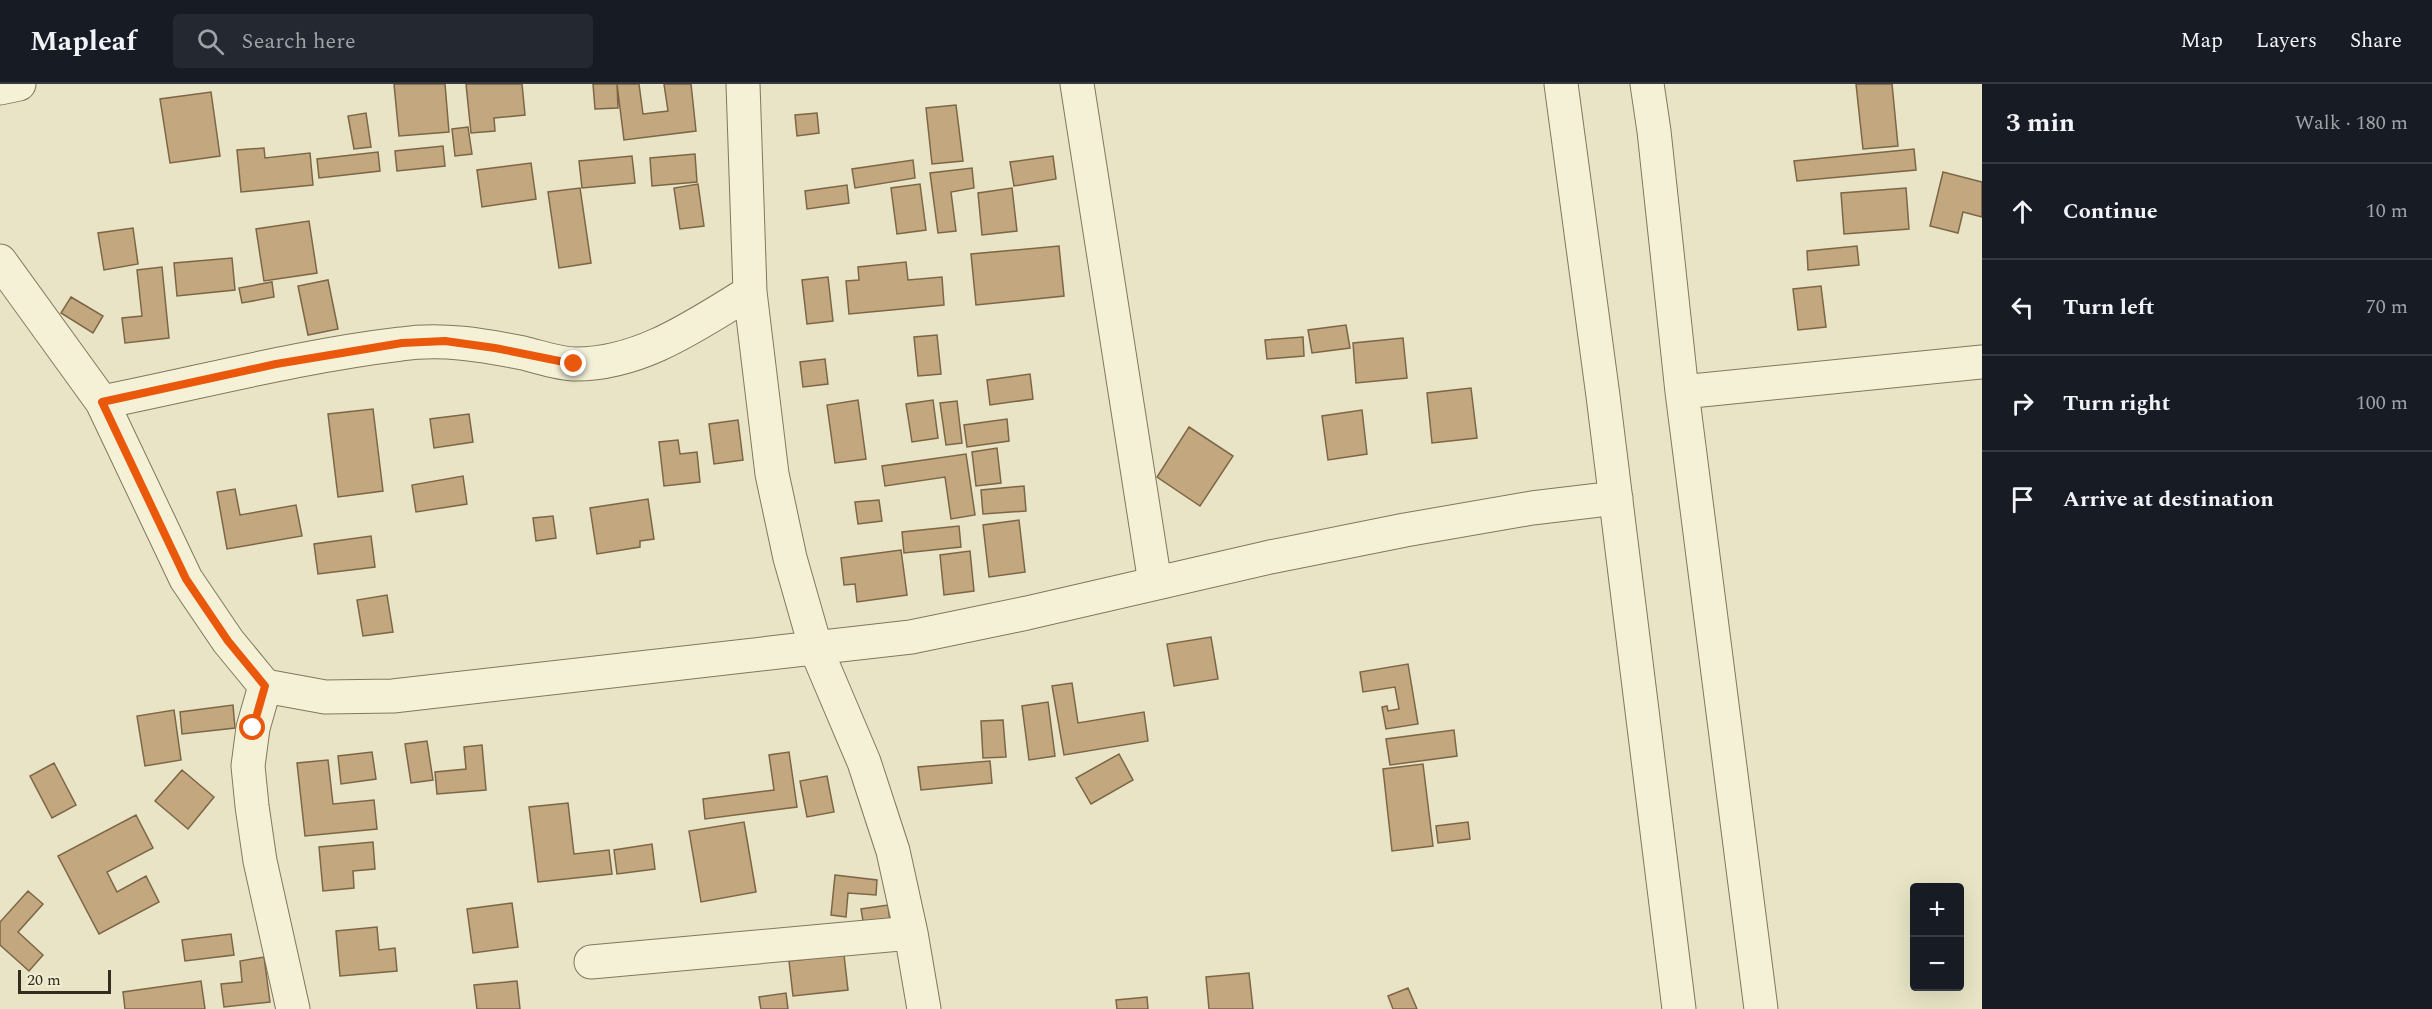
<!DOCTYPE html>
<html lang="en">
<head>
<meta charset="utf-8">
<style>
  :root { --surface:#171b24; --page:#242831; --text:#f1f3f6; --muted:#9ea1a6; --line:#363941 }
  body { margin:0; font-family:Spectral,serif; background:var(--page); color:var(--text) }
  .controls { position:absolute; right:18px; bottom:18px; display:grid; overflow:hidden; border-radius:6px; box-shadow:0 6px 24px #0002 }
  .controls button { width:54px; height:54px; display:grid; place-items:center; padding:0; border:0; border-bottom:2px solid var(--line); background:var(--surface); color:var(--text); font:30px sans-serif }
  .scale { position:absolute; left:18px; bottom:15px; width:93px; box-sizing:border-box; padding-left:6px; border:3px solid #332c1f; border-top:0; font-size:16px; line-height:21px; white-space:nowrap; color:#332c1f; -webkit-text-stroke:4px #f1edd3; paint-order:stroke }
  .stop { position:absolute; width:18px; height:18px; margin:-14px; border:4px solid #ea580c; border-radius:50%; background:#fff }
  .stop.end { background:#ea580c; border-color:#fff; box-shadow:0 2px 6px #0008 }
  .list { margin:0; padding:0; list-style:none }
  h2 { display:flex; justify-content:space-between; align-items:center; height:78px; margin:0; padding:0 24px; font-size:26px }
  h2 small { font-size:20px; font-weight:400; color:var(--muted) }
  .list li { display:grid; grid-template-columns:39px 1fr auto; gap:18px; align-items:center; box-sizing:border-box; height:96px; padding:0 24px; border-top:2px solid var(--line) }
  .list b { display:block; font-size:22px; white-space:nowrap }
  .list em { font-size:20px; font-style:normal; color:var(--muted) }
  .icon { flex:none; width:33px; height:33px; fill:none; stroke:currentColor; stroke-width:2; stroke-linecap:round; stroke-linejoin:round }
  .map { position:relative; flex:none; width:1982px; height:925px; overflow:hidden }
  header { display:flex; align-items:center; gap:36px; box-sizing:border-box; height:84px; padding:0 30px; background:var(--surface); border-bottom:2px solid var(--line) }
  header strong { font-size:28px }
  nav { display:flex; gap:33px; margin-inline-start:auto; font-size:21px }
  .search { width:420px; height:54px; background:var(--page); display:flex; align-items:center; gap:15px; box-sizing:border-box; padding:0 21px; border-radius:6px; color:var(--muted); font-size:22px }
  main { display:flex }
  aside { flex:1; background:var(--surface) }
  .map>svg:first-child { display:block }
</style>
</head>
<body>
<header>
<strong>Mapleaf</strong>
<div class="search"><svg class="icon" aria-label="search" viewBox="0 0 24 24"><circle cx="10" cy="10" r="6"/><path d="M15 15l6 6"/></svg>Search here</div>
<nav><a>Map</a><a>Layers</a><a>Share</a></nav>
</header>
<main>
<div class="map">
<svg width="1982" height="925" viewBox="0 0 1982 925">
  <rect width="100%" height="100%" fill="#e8e4c5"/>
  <path fill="#c2a77f" stroke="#7d6646" stroke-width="1.5" d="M394,0H445L449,48L399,52Z
    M466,0H522L525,31L494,34L495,47L471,49Z
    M593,0H617L618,24L595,25Z
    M617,0H639L643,30L668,27L664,0H691L696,47L624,56Z
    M1856,0H1892L1898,62L1863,65Z
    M211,8L220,72L170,79L160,15Z
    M956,21L963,77L932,80L926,24Z
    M366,29L371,63L354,65L348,32Z
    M817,29L819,49L797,52L795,31Z
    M468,43L472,70L455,72L452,45Z
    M443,62L445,82L397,87L395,67Z
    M264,64L265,74L310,69L313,101L241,108L237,66Z
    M1914,65L1916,86L1797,97L1794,77Z
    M378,68L380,87L319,94L317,75Z
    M695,70L697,98L652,102L650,74Z
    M632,72L635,99L582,104L579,77Z
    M1053,72L1056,95L1014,102L1010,78Z
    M913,76L915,94L855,104L852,85Z
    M531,79L536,115L482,123L477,86Z
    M972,84L974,104L951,108L956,147L938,149L930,89Z
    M1943,88L1982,98V133L1963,128L1958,149L1930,142Z
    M698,100L704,142L680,145L674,104Z
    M920,100L926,146L897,150L891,104Z
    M847,101L849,119L807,125L805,107Z
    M580,104L591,179L559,184L548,108Z
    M1012,104L1017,147L982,151L978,109Z
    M1906,104L1909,145L1844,150L1841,109Z
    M309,137L317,189L264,197L256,145Z
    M133,144L138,180L104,186L98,149Z
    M1059,162L1064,212L976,221L971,170Z
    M1857,162L1859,181L1808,186L1807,167Z
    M232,174L235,206L177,212L174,179Z
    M906,178L908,196L942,193L944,221L849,230L846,197L859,196L858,183Z
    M162,183L169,254L125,259L122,234L142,232L137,186Z
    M828,193L833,237L807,240L802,196Z
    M328,196L338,245L308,251L298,202Z
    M272,198L274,213L242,219L239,204Z
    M1821,202L1826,243L1798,246L1793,205Z
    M71,213L103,232L93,249L61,229Z
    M1346,241L1350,264L1312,269L1308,246Z
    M937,251L941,290L918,292L914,253Z
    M1303,253L1304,272L1267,275L1265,256Z
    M1403,254L1407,294L1356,299L1353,259Z
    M825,275L828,300L803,303L800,278Z
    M1030,290L1033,315L990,321L987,296Z
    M1471,304L1477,354L1432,359L1427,309Z
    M858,316L866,375L835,379L827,321Z
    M933,316L938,354L912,358L906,320Z
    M957,317L962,359L946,361L940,319Z
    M373,325L383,407L338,413L328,330Z
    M1362,326L1367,370L1328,376L1322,332Z
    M469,330L473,358L434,364L430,335Z
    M1007,335L1009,357L967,363L964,341Z
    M738,336L743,376L714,380L709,340Z
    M1189,343L1233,372L1200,422L1157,393Z
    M678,356L680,370L697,368L700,398L664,402L659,358Z
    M997,364L1001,399L976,402L972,368Z
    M966,370L975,431L951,435L945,393L885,402L882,382Z
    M463,392L467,420L416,428L412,401Z
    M1024,402L1026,427L983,430L981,406Z
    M235,405L240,431L296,421L302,452L227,465L217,408Z
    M648,415L654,455L640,457V463L597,470L590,424Z
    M879,416L882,437L858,440L855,418Z
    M553,432L556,454L536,457L533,434Z
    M1019,436L1025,488L989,493L983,441Z
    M959,442L961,463L904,469L902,448Z
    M371,452L375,483L318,490L314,460Z
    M901,466L907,511L857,518L855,500L844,501L841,474Z
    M970,467L974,507L944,511L940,471Z
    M387,511L393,548L363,552L357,516Z
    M1211,553L1218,595L1174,602L1167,560Z
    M1408,580L1418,640L1386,645L1382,623L1387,622L1388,627L1399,625L1395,603L1363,608L1360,588Z
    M1072,599L1078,639L1144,628L1148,657L1064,671L1052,602Z
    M1048,618L1055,672L1029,676L1022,622Z
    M233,621L235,644L182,650L180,628Z
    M174,626L181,676L145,682L137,632Z
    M1003,636L1006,673L983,674L981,637Z
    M1454,646L1457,672L1390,681L1386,655Z
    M427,657L433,696L411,699L405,660Z
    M482,661L486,706L437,710L435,688L466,685L464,663Z
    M372,668L376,695L341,700L338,672Z
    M789,668L797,723L705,735L703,715L774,706L769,671Z
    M1119,670L1133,696L1091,720L1076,694Z
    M328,676L333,720L374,716L377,745L305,752L297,679Z
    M990,677L992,699L921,706L918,683Z
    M54,679L76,721L52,734L30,692Z
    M1423,680L1433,762L1392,767L1383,685Z
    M182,686L214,713L188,745L155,717Z
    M827,692L834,728L807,733L800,697Z
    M568,719L574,770L609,766L612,790L538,798L529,723Z
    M136,731L153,764L107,788L117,808L146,792L159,818L99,850L58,772Z
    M744,738L756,808L701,818L689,747Z
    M1468,738L1470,755L1438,759L1436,742Z
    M373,758L375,785L353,787L354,804L323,807L319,763Z
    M652,760L655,785L617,790L614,766Z
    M835,791L877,796L876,811L848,809L846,833L831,831Z
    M28,807L43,820L18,848L43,871L29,887L0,861V838Z
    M512,819L518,863L473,869L467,825Z
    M888,821L890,839L864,843L861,825Z
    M377,843L379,866L395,864L397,887L340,892L336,847Z
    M231,850L234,871L185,877L182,856Z
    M844,871L848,906L793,912L789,877Z
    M264,873L270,918L224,923L221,900L242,898L240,877Z
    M1249,889L1253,925H1209L1206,893Z
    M201,897L205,925H125L123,908Z
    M517,897L520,925H477L474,901Z
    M1408,904L1417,925H1393L1388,912Z
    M786,909L788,925H761L759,913Z
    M1147,913L1148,925H1117L1116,916Z"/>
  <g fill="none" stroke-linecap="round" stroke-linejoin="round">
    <g stroke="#81775d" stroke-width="35">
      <path id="minor" d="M743,0L750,208L772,390L790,474L816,565L864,678L893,767L911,849L924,925
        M1077,0L1155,499
        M1561,0L1603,312L1679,925
        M1647,0L1654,47L1682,308L1761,925
        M0,4L19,0
        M0,177L102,318L186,495L228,557L265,602L325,613L393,612L911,553L1027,529L1270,473L1405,446L1532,424L1616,414
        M1682,308L1982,278
        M102,318C202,298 300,272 401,260C442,254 483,261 523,269C540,273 559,280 576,280C641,280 696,241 750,208
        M265,602L253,644L248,682L252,722L260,777L293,925
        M591,878L911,849"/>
    </g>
    <use href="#minor" stroke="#f4f1d7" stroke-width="33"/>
  </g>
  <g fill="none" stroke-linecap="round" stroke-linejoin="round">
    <path stroke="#ea580c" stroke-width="8" d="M253,644L265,602L228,557L186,495L102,318L276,280L402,259L445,257L495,264L574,280"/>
  </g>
</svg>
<div class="controls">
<button>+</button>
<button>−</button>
</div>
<div class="scale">20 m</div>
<div class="stop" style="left:253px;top:644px"></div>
<div class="stop end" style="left:574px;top:280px"></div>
</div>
<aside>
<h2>3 min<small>Walk · 180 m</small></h2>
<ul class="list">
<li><svg class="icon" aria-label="ahead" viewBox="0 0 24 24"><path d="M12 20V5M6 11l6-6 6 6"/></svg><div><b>Continue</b></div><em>10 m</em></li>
<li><svg class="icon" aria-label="left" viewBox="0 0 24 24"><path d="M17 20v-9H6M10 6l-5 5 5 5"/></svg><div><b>Turn left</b></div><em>70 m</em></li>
<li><svg class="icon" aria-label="right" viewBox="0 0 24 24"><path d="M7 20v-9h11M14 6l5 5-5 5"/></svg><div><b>Turn right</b></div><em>100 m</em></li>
<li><svg class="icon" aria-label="arrive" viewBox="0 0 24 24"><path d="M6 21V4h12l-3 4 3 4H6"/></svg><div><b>Arrive at destination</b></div></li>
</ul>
</aside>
</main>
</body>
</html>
